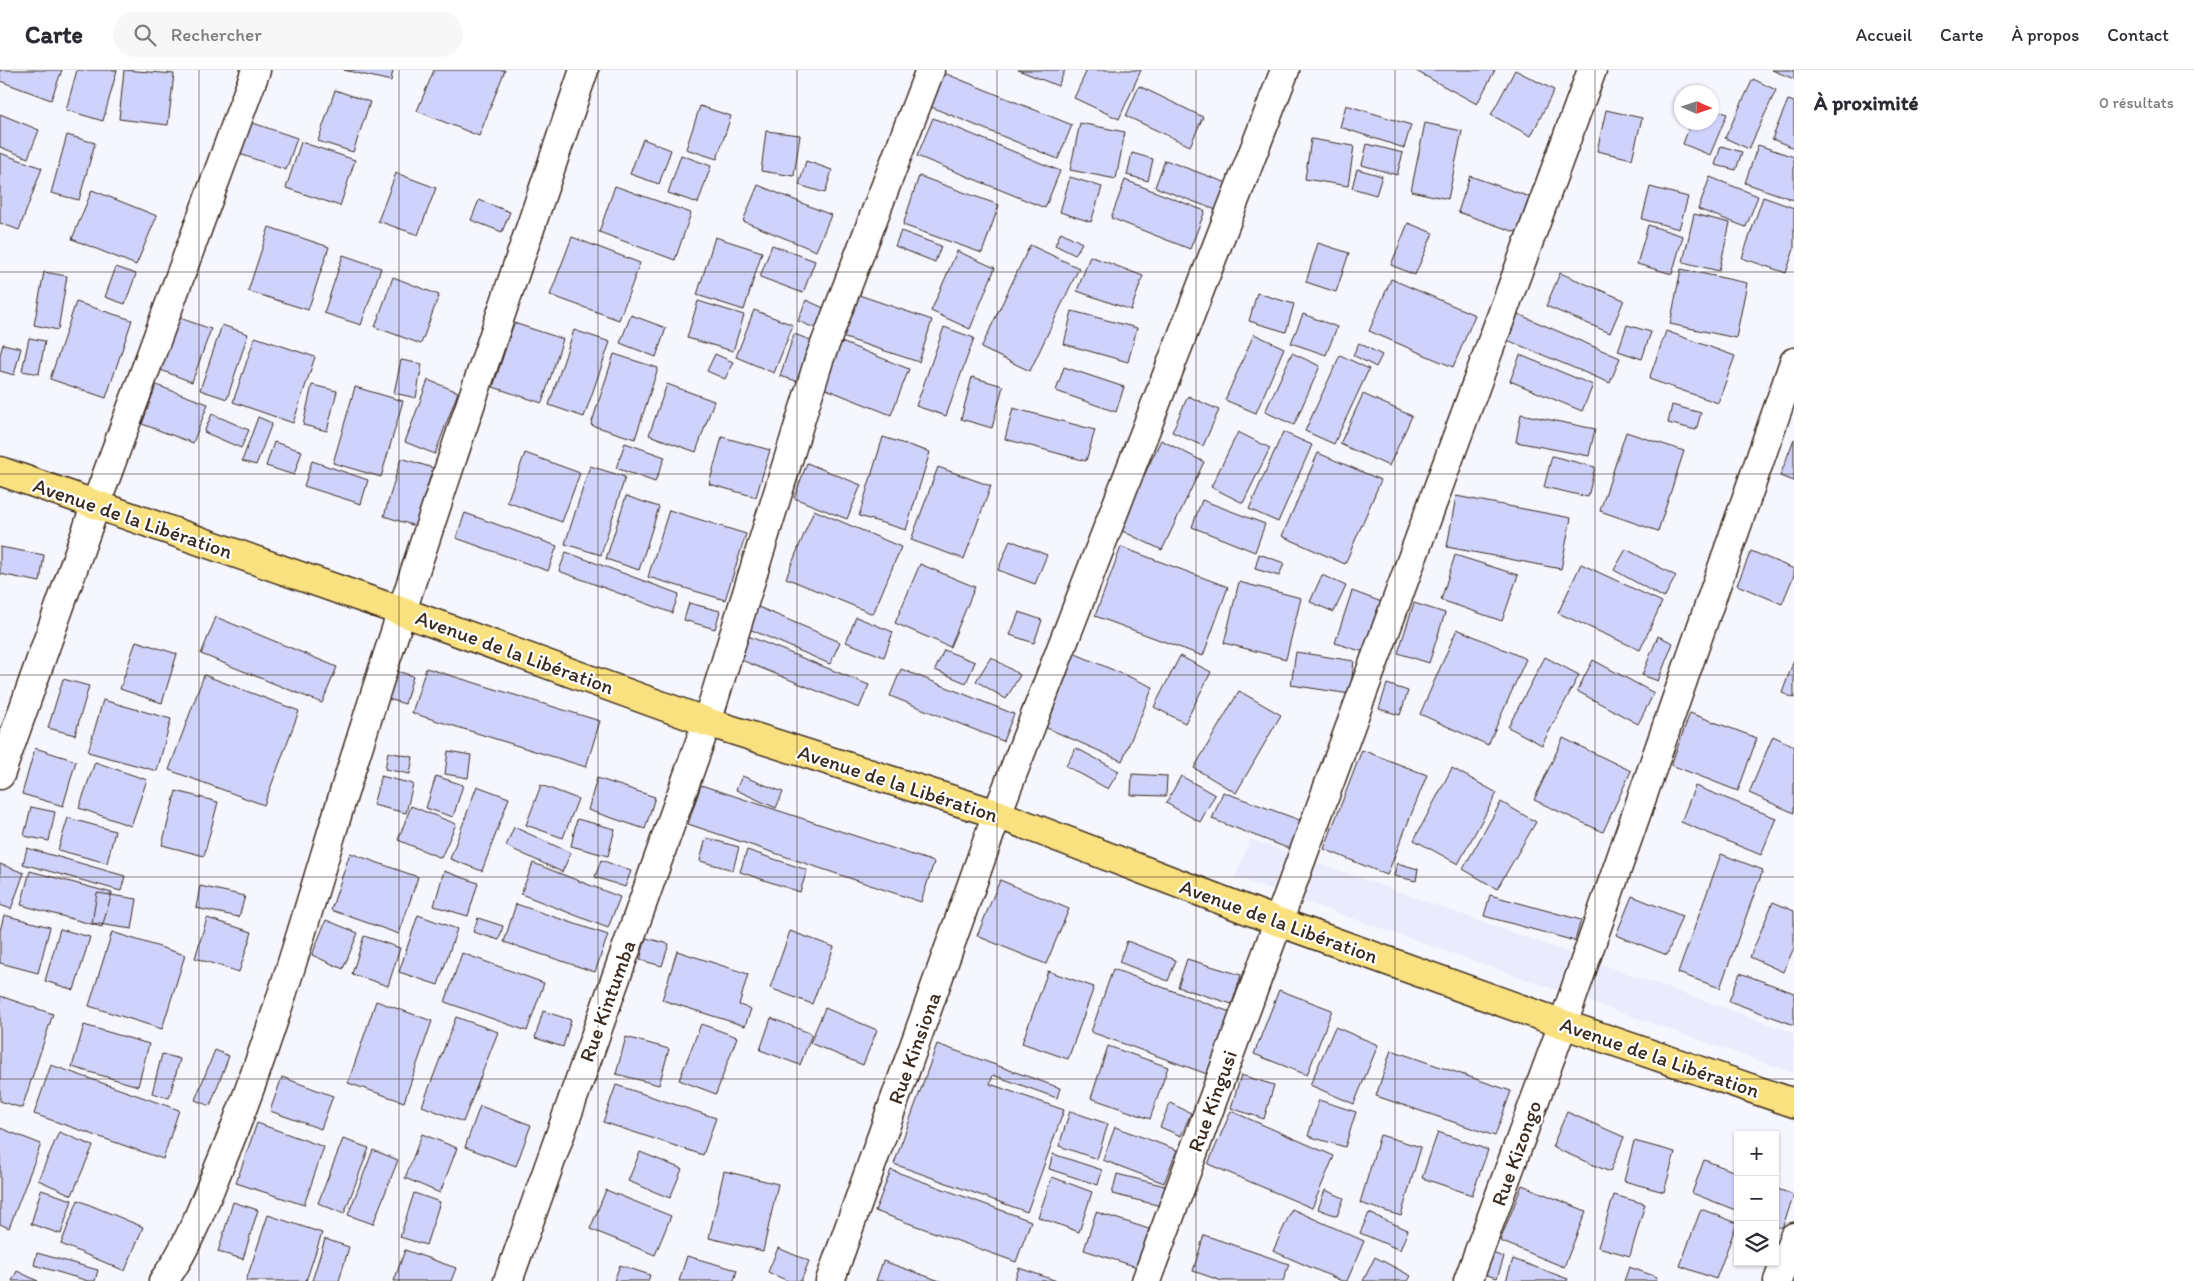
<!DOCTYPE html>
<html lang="fr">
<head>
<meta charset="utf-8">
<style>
  :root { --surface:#fff; --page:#f7f7f7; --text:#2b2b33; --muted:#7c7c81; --line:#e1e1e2 }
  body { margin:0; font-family:Itim,sans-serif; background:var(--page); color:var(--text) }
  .controls { position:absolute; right:15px; bottom:15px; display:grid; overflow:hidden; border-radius:0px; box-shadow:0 1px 4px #0004 }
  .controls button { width:45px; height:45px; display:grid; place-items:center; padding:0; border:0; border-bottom:1px solid var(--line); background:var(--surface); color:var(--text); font:25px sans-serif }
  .compass { position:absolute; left:1674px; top:15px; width:45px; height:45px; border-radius:50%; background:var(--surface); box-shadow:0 1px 4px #0004; rotate:93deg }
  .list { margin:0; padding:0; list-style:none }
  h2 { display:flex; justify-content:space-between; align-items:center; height:65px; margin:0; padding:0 20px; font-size:21px }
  h2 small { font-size:16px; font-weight:400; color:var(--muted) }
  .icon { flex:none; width:28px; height:28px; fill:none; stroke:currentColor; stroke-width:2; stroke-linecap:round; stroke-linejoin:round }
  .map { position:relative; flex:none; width:1794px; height:1211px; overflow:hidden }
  header { display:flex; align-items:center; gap:30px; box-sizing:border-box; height:70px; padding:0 25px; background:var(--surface); border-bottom:1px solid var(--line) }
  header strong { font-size:24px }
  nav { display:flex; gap:28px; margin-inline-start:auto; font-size:18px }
  .search { width:350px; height:45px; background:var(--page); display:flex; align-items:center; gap:12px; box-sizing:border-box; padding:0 18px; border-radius:28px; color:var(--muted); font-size:19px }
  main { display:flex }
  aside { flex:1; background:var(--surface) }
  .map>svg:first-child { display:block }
</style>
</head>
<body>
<header>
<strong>Carte</strong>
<div class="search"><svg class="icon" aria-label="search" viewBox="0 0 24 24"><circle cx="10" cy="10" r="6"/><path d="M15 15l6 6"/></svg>Rechercher</div>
<nav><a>Accueil</a><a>Carte</a><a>À propos</a><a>Contact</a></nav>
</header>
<main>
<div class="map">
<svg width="1794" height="1211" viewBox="0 0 1794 1211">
  <rect width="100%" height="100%" fill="#f5f6fe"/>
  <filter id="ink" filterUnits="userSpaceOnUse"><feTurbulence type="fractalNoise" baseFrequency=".02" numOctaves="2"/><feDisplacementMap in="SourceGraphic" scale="10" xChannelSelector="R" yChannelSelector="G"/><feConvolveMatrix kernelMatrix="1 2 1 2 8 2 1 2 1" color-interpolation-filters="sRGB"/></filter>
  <g filter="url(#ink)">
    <path fill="#eaebfd" d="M1250,769L1794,963V1003L1235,807Z"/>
    <path fill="#cfd2fa" stroke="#3b2a1e" d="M0,0H62L51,30L0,11Z
      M77,0H117L103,51L66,40Z
      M124,0L174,4L168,55L119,49Z
      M344,0H393L391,11Z
      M434,0H505L479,66L417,41Z
      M1018,0H1065L1058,16Z
      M1087,0H1141L1119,49L1074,28Z
      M1414,0H1495L1477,34Z
      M1515,0L1554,20L1531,66L1491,45Z
      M1772,0H1794V9Z
      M944,3L1072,55L1058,89L931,37Z
      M1753,9L1776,20L1749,79L1725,68Z
      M1139,16L1203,47L1190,76L1126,46Z
      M335,20L370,32L353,82L318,71Z
      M1788,30L1794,32V78L1772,69Z
      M1346,35L1411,55L1404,78L1340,57Z
      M700,36L731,46L717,89L686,79Z
      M1712,38L1727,44L1710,85L1683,74L1691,52H1712Z
      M1606,40L1642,48L1632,89L1597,81Z
      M0,44L39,60L28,88L0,77Z
      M933,48L1060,101L1045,138L917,86Z
      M244,50L297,68L286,100L234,82Z
      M1080,53L1125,62L1116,109L1070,100Z
      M1425,53L1462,61L1448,129L1411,121Z
      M766,61L800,65L794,106L761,101Z
      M67,65L95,73L79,130L51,123Z
      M643,69L671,80L659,114L630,104Z
      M1311,69L1354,76L1348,116L1305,109Z
      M301,72L355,90L340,136L286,118Z
      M1367,74L1403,83L1397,105L1362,95Z
      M1758,75L1794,87V130L1745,113Z
      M1721,76L1742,82L1736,100L1715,95Z
      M0,83L42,98L19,160L0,153Z
      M1132,83L1153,89L1148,111L1127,105Z
      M681,85L711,96L698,133L668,123Z
      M1165,90L1227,113L1216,140L1155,117Z
      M806,91L832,100L825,123L799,115Z
      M1357,99L1382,106L1376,125L1352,118Z
      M396,103L436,118L418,165L378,151Z
      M919,106L999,135L982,183L903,155Z
      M1470,106L1533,128L1521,164L1458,142Z
      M1070,107L1102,117L1091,152L1060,142Z
      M1710,107L1758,126L1746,157L1698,139Z
      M1125,110L1205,141L1190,179L1111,148Z
      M758,115L831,145L816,181L743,151Z
      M615,116L691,143L675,190L599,162Z
      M1650,117L1688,127L1679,159L1642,149Z
      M92,120L157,146L136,195L72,169Z
      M1763,127L1794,138V179L1786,203L1742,188Z
      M479,130L510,142L502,162L471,150Z
      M1694,144L1730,153L1719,201L1683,192Z
      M1408,153L1433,163L1415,205L1391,195Z
      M1648,155L1683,166L1672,204L1637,194Z
      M269,157L329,177L308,240L248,221Z
      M901,161L941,176L935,192L895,176Z
      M1061,162L1082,173L1075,185L1055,175Z
      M572,167L640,193L619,250L550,225Z
      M715,167L762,182L744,240L697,225Z
      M1318,173L1349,183L1336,222L1306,212Z
      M772,175L815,191L803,223L760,207Z
      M1030,175L1079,198L1030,301L981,278Z
      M957,181L995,198L970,259L931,241Z
      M343,185L381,198L361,255L324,243Z
      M1090,186L1143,206L1131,240L1077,221Z
      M116,197L136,204L125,234L105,227Z
      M1681,199L1747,213L1736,268L1670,254Z
      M44,202L67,206L58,260L34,255Z
      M1560,203L1624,230L1610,263L1546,236Z
      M393,207L439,225L421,274L375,257Z
      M1391,209L1475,245L1453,297L1369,261Z
      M1257,223L1294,234L1286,262L1249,251Z
      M856,224L932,250L919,292L842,267Z
      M806,230L826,239L817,259L798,251Z
      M698,231L744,245L733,281L687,268Z
      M76,232L132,250L106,328L50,309Z
      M754,240L793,255L774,303L736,287Z
      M1072,241L1137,258L1128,292L1064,274Z
      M1303,244L1337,257L1326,285L1291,273Z
      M1518,244L1620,288L1610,313L1507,270Z
      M631,245L666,258L656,287L620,273Z
      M177,247L211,259L192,312L158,299Z
      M514,253L563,269L542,333L493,317Z
      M222,255L248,264L227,329L200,320Z
      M1627,255L1651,262L1642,289L1618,281Z
      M944,257L974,268L946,346L916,336Z
      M574,260L610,272L584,347L549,335Z
      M1666,261L1735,286L1718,333L1649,309Z
      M794,264L816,272L803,313L780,306Z
      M1254,264L1284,278L1256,343L1225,330Z
      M255,267L315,287L293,353L233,332Z
      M29,268L45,271L39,304L22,301Z
      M839,271L909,299L891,345L821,317Z
      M1359,273L1382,285L1376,297L1353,285Z
      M3,274L21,278L14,305L0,301V285Z
      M1292,283L1320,296L1294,355L1265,342Z
      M614,284L658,298L635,369L591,355Z
      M715,284L733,292L725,309L707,301Z
      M1340,285L1369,299L1334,374L1305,361Z
      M1520,285L1593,315L1582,341L1510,311Z
      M401,290L422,294L416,328L394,323Z
      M1064,297L1124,317L1116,342L1056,321Z
      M972,307L1003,316L992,358L961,349Z
      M428,310L458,322L435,384L405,372Z
      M667,314L714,331L696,382L649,365Z
      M156,315L208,334L193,373L142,354Z
      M312,315L337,321L327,361L303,355Z
      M355,317L403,331L381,407L333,393Z
      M1363,324L1412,346L1389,396L1340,374Z
      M1188,326L1219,340L1203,376L1172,362Z
      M1672,335L1701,343L1696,360L1668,353Z
      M1013,338L1095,360L1086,391L1005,369Z
      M212,344L249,360L241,378L204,362Z
      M1521,344L1595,359L1589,386L1516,372Z
      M258,347L272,353L256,395L242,391Z
      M1238,362L1270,378L1243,433L1211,417Z
      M1283,362L1312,375L1278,452L1249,439Z
      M1626,362L1684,381L1658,461L1600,441Z
      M722,367L770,380L756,427L709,414Z
      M883,367L930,382L906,460L859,446Z
      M1794,369V411L1780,406Z
      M1161,370L1204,392L1162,480L1118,459Z
      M274,372L302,381L294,405L266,396Z
      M625,373L665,387L655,412L616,398Z
      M525,383L580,403L562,452L507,432Z
      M1318,383L1381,410L1345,494L1282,466Z
      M1552,386L1595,397L1588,427L1544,417Z
      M401,388L433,398L415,456L384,446Z
      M312,391L368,410L361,434L304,416Z
      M807,393L861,415L847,449L794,428Z
      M590,396L625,407L601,485L565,474Z
      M938,397L991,416L964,489L911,470Z
      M626,426L659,437L639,500L606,489Z
      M1456,426L1571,448L1561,499L1447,477Z
      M1202,430L1265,454L1255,482L1192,457Z
      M669,440L746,464L725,530L648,507Z
      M814,440L901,477L873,544L786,508Z
      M465,443L557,476L548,501L456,468Z
      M1010,470L1047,485L1035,514L998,500Z
      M0,477L44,485L40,512L0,504Z
      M1121,477L1228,517L1203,586L1095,546Z
      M1626,479L1676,506L1664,528L1614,500Z
      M1751,481L1794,499V505L1782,534L1737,515Z
      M566,482L679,524L672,543L559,501Z
      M1259,484L1284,493L1279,506L1255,499Z
      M1455,485L1518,505L1502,551L1441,530Z
      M920,494L975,517L950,577L895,553Z
      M1581,494L1662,532L1640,580L1558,543Z
      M1322,505L1346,516L1334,542L1310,532Z
      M1239,512L1301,528L1286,589L1224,573Z
      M1352,521L1387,534L1370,584L1335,573Z
      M689,533L720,541L715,559L684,550Z
      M1414,533L1445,543L1429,593L1398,583Z
      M756,536L840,572L830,594L747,558Z
      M1019,542L1042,550L1034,573L1010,565Z
      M216,547L337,597L322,633L201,584Z
      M856,547L893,562L884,587L846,572Z
      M1457,559L1526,589L1488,675L1420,644Z
      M743,564L869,615L859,638L734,587Z
      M1658,566L1673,573L1658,611L1642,605Z
      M136,571L177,584L162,633L120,619Z
      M944,580L975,592L966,613L935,600Z
      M1071,582L1153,617L1122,691L1040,655Z
      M1296,582L1354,591L1350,624L1291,615Z
      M1180,586L1211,602L1185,653L1154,637Z
      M991,587L1020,605L1006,629L976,611Z
      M1545,587L1579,605L1542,675L1508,657Z
      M1593,590L1654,623L1638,654L1577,621Z
      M1794,590V628L1782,623Z
      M426,598L600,651L586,697L412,643Z
      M390,599L413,606L405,634L382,627Z
      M901,599L1014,644L1003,671L890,626Z
      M204,605L299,641L264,735L169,700Z
      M63,609L89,616L75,665L48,658Z
      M1387,614L1408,621L1400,645L1379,639Z
      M1239,621L1281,645L1236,723L1194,698Z
      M103,630L171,649L157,701L88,682Z
      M1690,643L1757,668L1738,721L1671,695Z
      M1773,666L1794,676V743L1749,723Z
      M1563,668L1631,701L1603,762L1534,730Z
      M35,678L76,691L63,736L22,724Z
      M1076,678L1119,701L1108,719L1066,696Z
      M1362,680L1427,705L1387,805L1324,779Z
      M448,681L471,685L468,708L445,704Z
      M388,682L413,687L410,704L385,699Z
      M95,692L147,710L131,756L79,738Z
      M1452,698L1497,723L1458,794L1414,770Z
      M1132,704L1167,706L1166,726L1131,725Z
      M381,706L413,714L406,743L373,735Z
      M436,706L463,715L453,747L426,738Z
      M742,706L783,722L776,738L736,720Z
      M1181,706L1215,725L1200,752L1166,733Z
      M597,708L655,727L645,759L588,740Z
      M541,715L578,729L563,768L526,755Z
      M701,715L934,792L921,832L688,754Z
      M477,716L509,728L482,801L450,789Z
      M1695,716L1776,748L1761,785L1681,752Z
      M176,721L218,732L204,786L162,775Z
      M1223,722L1305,752L1295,781L1212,749Z
      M1501,732L1536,752L1497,819L1463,799Z
      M411,736L456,754L441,788L398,770Z
      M31,737L55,742L49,771L24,766Z
      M68,748L115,761L107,793L58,780Z
      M577,749L615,759L608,786L571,776Z
      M514,757L571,783L562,802L506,776Z
      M706,768L739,777L733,800L700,791Z
      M27,778L125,806L121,821L23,794Z
      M747,780L807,800L800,822L740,802Z
      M350,783L418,807L399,864L331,840Z
      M1721,784L1763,800L1720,918L1678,903Z
      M601,790L631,801L625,817L595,807Z
      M533,793L620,827L608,858L521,824Z
      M1397,793L1418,799L1416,811L1394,806Z
      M0,794L24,803L11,839L0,835Z
      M30,801L112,823L102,857L21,835Z
      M444,801L478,813L468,846L434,836Z
      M1000,810L1069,839L1046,894L977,866Z
      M200,816L245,826L239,847L196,838Z
      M97,823L137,829L132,859L92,853Z
      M1490,825L1581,850L1575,871L1484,846Z
      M1632,826L1682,846L1667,885L1616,865Z
      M1773,832L1794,841V878L1783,902L1750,887Z
      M516,834L608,865L595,902L504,872Z
      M4,845L50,857L38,903L0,893V861Z
      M418,845L457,859L438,915L399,902Z
      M207,848L252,862L239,902L195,888Z
      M478,848L503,856L499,870L473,862Z
      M326,850L358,863L343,899L312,885Z
      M60,859L90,867L74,920L45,911Z
      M790,861L834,877L812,934L770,918Z
      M112,862L185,885L162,959L89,936Z
      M364,866L400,878L388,916L352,904Z
      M646,868L669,874L662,896L640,890Z
      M1127,871L1176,890L1168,911L1119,892Z
      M677,881L748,904L739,935L751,939L745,956L662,930Z
      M462,883L544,913L527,961L445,932Z
      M1187,889L1241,905L1232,934L1178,917Z
      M1113,899L1230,942L1207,1004L1091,962Z
      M1048,901L1094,917L1068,989L1022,973Z
      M1740,903L1794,923V955L1729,931Z
      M1279,920L1332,940L1307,1005L1254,984Z
      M0,926L53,944L22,1038L0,1031Z
      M376,931L432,951L404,1032L348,1013Z
      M825,938L877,960L863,995L810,973Z
      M543,941L571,950L563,977L535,968Z
      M456,947L498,962L463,1052L422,1036Z
      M771,948L812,964L800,995L760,980Z
      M701,954L737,967L716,1024L679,1010Z
      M84,955L149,974L138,1016L72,997Z
      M1335,957L1378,975L1354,1034L1310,1015Z
      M626,967L669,979L659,1015L616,1004Z
      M937,974L1060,1018L1057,1028L993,1005L990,1014L1064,1040L1027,1142L894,1094Z
      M1108,976L1168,997L1150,1049L1091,1028Z
      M215,980L229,986L210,1036L195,1030Z
      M1391,980L1511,1021L1495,1066L1376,1026Z
      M162,984L180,989L169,1028L152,1023Z
      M51,995L179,1040L163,1089L34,1044Z
      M1241,1005L1274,1015L1264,1049L1231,1038Z
      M282,1007L333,1026L321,1059L270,1041Z
      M616,1015L716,1048L703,1085L603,1052Z
      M1319,1030L1356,1042L1345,1077L1308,1066Z
      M1170,1033L1191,1043L1181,1066L1160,1057Z
      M480,1036L531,1055L516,1096L465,1077Z
      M1070,1041L1108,1054L1097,1089L1059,1076Z
      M1231,1041L1334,1086L1312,1138L1208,1094Z
      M1567,1042L1624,1067L1610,1102L1552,1077Z
      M257,1053L324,1077L304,1135L236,1113Z
      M1115,1057L1177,1080L1164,1113L1103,1090Z
      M0,1058L41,1074L9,1158L0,1154Z
      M59,1062L93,1076L72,1125L38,1110Z
      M1438,1062L1488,1080L1472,1125L1422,1108Z
      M422,1064L457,1078L440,1123L405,1108Z
      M1380,1065L1421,1077L1401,1146L1360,1133Z
      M343,1069L369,1078L344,1144L318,1133Z
      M1634,1071L1675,1082L1664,1122L1624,1111Z
      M373,1080L398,1090L373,1154L348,1145Z
      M640,1082L682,1099L670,1128L628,1111Z
      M1053,1084L1102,1100L1098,1115L1049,1099Z
      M1704,1090L1738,1103V1141L1692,1123Z
      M891,1100L1031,1151L1016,1192L875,1141Z
      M724,1101L778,1114L763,1181L709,1168Z
      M1117,1104L1165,1116L1161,1136L1112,1124Z
      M1052,1107L1092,1122L1079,1162L1038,1147Z
      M1522,1115L1586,1141L1564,1197L1500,1171Z
      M1775,1118L1794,1125L1782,1158L1775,1156Z
      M41,1120L72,1130L61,1164L31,1154Z
      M606,1120L671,1146L655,1185L590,1159Z
      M1325,1120L1344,1128L1337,1146L1318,1139Z
      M414,1123L440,1132L426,1175L400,1167Z
      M1614,1125L1645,1134L1630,1186L1598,1177Z
      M78,1130L143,1157L125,1201L61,1174Z
      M233,1132L258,1140L243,1189L218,1182Z
      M1292,1139L1364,1171L1347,1211H1342L1273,1181Z
      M1701,1139L1737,1153L1716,1209L1680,1196Z
      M1096,1142L1149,1159L1137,1197L1084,1180Z
      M1369,1143L1408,1160L1400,1180L1360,1163Z
      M268,1145L322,1163L306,1211H246Z
      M1204,1165L1289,1194L1283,1211H1222L1193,1201Z
      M325,1169L349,1177L339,1211H312Z
      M778,1178L809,1191L801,1211H788L768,1202Z
      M405,1180L456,1198L451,1211H394Z
      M1483,1180L1504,1187L1497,1208L1476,1202Z
      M37,1183L98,1200L95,1211H88L34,1195Z
      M687,1186L737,1200L734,1211H679Z
      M1375,1187L1411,1206L1408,1211H1363Z
      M1513,1189L1568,1209L1567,1211H1506Z
      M883,1191L940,1211H876Z
      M620,1195L650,1205L648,1211H614Z
      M1629,1197L1657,1207L1656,1211H1624Z
      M1019,1198L1057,1211H1014Z
      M17,1201L38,1211H12Z"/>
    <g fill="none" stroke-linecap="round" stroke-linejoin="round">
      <g stroke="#3b2a1e" stroke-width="31">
        <path id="minor" d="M0,705L96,434L256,0
          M163,1211C185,1184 204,1134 217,1102C270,977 306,846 346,716C421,476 503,238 584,0
          M508,1211L707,652L819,290L930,0
          M830,1211L997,744L1285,0
          M1146,1211L1592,0
          M1468,1211L1563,954L1794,292
          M1778,1211L1794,1167"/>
      </g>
      <g stroke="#3b2a1e" stroke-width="31">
        <path id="highway" d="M0,401L400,541L707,652L997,744L1279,852L1563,954L1794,1033"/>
      </g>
      <use href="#minor" stroke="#fff" stroke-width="28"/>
      <use href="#highway" stroke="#fae180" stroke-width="28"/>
    </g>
  </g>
  <path fill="none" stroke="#3b2a1e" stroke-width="1" stroke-opacity="0.55" d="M199,0V1211M399,0V1211M598,0V1211M797,0V1211M997,0V1211M1196,0V1211M1395,0V1211M1595,0V1211M0,202H1794M0,404H1794M0,605H1794M0,807H1794M0,1009H1794"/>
  <g text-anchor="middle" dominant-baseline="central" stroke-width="4.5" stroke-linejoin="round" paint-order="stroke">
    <g font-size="21" fill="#3b2a1e" stroke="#fff">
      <text transform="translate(133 448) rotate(19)">Avenue de la Libération</text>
      <text transform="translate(515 582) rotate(20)">Avenue de la Libération</text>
      <text transform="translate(898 713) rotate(18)">Avenue de la Libération</text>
      <text transform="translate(1279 851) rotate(20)">Avenue de la Libération</text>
      <text transform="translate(607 931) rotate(-70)">Rue Kintumba</text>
      <text transform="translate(914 978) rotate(-70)">Rue Kinsiona</text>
      <text transform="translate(1660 987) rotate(19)">Avenue de la Libération</text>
      <text transform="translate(1212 1031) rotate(-70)">Rue Kingusi</text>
      <text transform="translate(1516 1083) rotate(-70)">Rue Kizongo</text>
    </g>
  </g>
</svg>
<div class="controls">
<button>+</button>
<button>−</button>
<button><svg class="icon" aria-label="layers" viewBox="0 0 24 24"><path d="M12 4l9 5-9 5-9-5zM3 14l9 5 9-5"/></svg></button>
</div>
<svg class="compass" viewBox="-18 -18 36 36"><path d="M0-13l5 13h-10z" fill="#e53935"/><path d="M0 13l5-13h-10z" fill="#7c7c81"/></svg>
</div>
<aside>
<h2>À proximité<small>0 résultats</small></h2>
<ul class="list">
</ul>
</aside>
</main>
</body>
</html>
